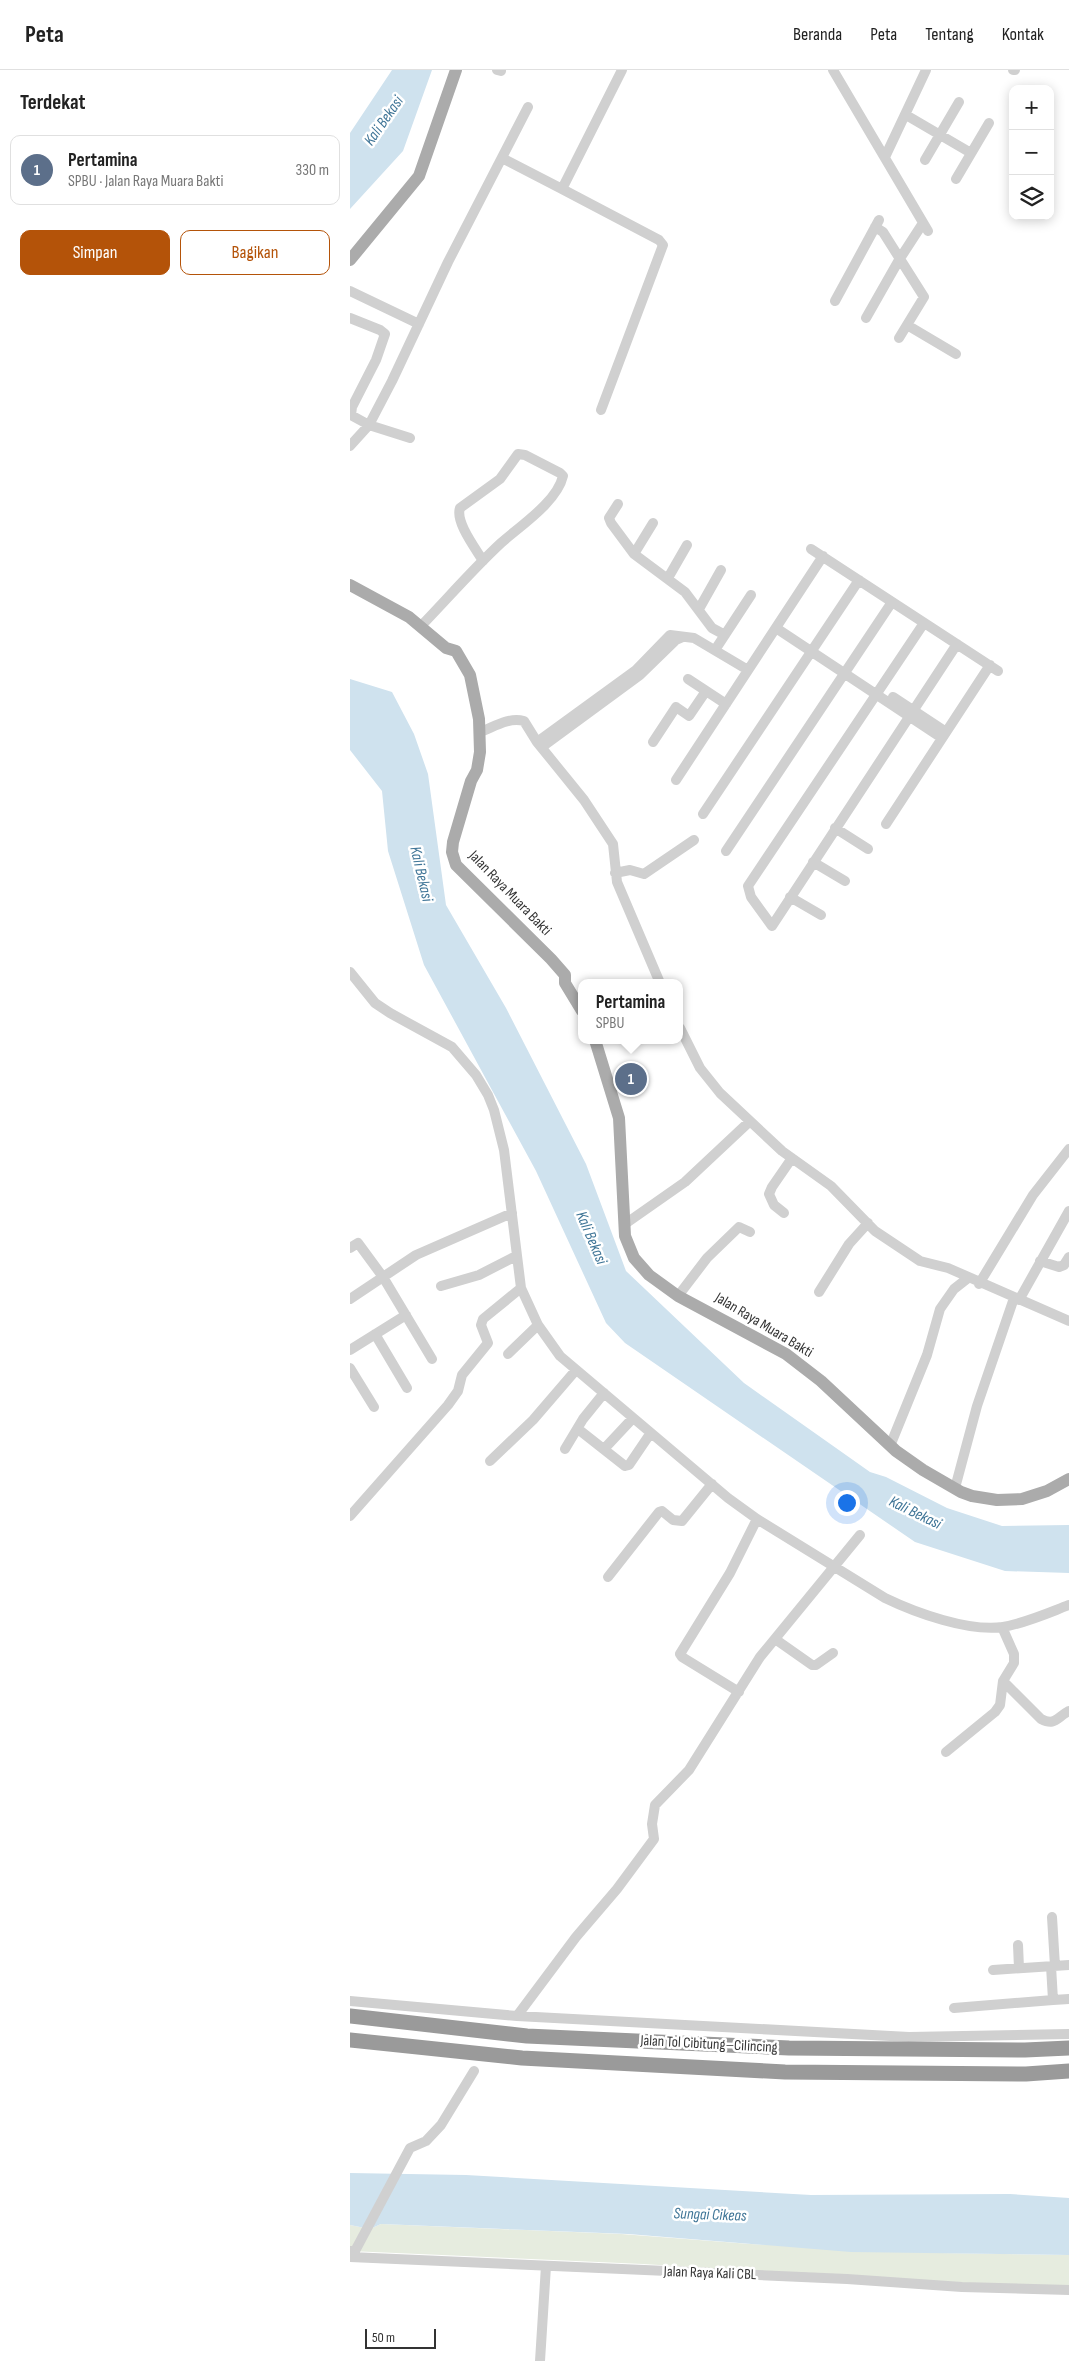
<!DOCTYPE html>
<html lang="id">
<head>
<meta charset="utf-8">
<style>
  :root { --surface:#fff; --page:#f6f6f6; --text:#222; --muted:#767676; --line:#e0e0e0; --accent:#b45309 }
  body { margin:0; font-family:"Sofia Sans Condensed",sans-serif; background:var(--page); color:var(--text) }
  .controls { position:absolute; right:15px; top:15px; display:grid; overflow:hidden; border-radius:10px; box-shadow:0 2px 12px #0003 }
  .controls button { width:45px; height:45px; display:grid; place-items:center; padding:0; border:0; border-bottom:1px solid var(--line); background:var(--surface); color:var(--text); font:25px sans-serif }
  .scale { position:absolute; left:15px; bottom:12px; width:71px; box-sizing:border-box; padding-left:5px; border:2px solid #333; border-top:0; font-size:14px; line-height:18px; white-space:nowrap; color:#333; -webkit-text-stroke:4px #fff; paint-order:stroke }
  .you { position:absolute; left:496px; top:1432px; width:18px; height:18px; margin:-12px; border:4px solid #fff; border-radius:50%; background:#1a73e8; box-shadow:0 0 0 8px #1a73e833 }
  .badge { display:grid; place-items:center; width:32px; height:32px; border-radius:50%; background:var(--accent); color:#fff; font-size:16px; font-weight:700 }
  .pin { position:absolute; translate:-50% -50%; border:2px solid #fff; box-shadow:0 1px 5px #0006 }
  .popup { position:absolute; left:228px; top:909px; width:105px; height:65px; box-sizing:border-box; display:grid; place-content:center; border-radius:10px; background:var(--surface); filter:drop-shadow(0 1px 4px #0005); font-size:16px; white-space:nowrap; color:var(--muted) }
  .popup b { font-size:19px; color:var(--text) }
  .popup::after { content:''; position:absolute; left:50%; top:100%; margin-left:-10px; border:10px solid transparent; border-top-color:var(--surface) }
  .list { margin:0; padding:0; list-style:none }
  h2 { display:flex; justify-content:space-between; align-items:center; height:65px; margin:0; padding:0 20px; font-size:21px }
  h2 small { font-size:16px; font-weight:400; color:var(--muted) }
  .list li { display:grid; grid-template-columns:32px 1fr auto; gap:15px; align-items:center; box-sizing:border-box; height:70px; margin:0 10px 10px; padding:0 10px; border:1px solid var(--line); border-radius:10px }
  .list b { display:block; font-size:19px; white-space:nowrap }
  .list p { margin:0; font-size:16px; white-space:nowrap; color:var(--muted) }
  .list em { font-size:16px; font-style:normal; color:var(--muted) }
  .actions { display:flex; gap:10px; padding:15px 20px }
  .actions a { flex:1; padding:11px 0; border:1px solid var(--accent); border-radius:10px; text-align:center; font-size:18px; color:var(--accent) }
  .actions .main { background:var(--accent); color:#fff }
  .icon { flex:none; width:28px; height:28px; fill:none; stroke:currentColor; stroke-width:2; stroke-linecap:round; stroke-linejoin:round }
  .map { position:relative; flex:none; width:719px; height:2291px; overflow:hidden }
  header { display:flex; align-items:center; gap:30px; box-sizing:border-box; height:70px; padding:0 25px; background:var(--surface); border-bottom:1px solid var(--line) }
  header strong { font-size:24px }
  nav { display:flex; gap:28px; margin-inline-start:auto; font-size:18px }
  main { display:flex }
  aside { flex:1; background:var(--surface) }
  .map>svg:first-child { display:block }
</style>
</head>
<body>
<header>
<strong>Peta</strong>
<nav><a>Beranda</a><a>Peta</a><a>Tentang</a><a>Kontak</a></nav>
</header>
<main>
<aside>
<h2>Terdekat<small></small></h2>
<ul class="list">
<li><span class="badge" style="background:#5c6f8a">1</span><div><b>Pertamina</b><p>SPBU · Jalan Raya Muara Bakti</p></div><em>330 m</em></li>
</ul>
<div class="actions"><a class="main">Simpan</a><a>Bagikan</a></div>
</aside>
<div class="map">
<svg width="719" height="2291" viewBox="0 0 719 2291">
  <rect width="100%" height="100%" fill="#fff"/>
  <path fill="#e6ecdf" d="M31,2154L271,2164L400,2174L591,2183L719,2185V2220L293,2194L0,2181V2155L20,2159Z"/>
  <path fill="#cfe2ee" d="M42,0H82L53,81L0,139V63Z
    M0,609L42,622L64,664L78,704L96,835L156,938L236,1094L276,1201L394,1313L520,1402L536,1407L597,1438L652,1456L719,1455V1503L655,1501L565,1472L275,1273L256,1253L186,1101L74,895L38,781L32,721L0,680Z
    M0,2103L116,2105L461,2125L660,2124L719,2128V2185L501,2182L278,2164L31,2154L20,2159L0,2155Z"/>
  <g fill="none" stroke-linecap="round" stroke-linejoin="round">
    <path stroke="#d0d0d0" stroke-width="10" d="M147,0L151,1
      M483,0L578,161
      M663,0H665
      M556,45L621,83
      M535,87L576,0
      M152,88L212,119L272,0
      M575,90L609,32
      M606,109L639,53
      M212,119L309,170L313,175L251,340
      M525,157L533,162L574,227L549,268
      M0,221L69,254
      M485,231L529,150
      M0,248L30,260L35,264L26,290L2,337L1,345L19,355L60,368
      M516,248L549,190L573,153
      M557,255L606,284
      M0,376L19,355L42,311L98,192L178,37
      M268,434L259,448L261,453L284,484L335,522L362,558L375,565
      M461,479L648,601
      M284,484L303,453
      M318,508L337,475
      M349,539L371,500
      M574,553L398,816L401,827L422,856L607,574
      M71,556C98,528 123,499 151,473C170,456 207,432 213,406L210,403L175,385L168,384L150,409L110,438C105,452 126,479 133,491
      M426,558L592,668
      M365,580L401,525
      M338,609L376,634
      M543,627L596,662
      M130,662C144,657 158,647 174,651L187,672L234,730L263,774L267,812L310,913
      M187,672L286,600L320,565L344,568L398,600
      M303,672L326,637L339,646L356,621
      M192,677L290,605L326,570L333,567
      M326,710L473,486
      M353,744L509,510
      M536,754L640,595
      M485,758L518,779
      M376,781L542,532
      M463,792L495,811
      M265,803L280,800L294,804L344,770
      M440,827L471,845
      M0,902L25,933L40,943L102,977L126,1005L138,1025L144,1040L154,1080L171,1218L188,1255L210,1286L378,1428L407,1449L535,1528C566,1543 619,1562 653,1557C676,1553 698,1543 719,1535
      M330,958L350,998L370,1023L432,1081L481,1116L525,1161L570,1191L598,1198L719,1251
      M434,1143L424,1135L419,1124L422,1117L442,1088
      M275,1154L335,1112L399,1052
      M0,1178L8,1173L33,1207L82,1289
      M690,1191L709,1197L714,1195L719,1187
      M629,1214L683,1125L719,1079
      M91,1216L129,1205L166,1186
      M469,1222L499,1174L518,1153
      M328,1226L357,1188L389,1157L400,1162
      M0,1229L66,1185L162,1143
      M669,1230L719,1141
      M25,1264L57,1318
      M0,1280L56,1245
      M158,1284L188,1255
      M0,1298L24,1337
      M228,1359L275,1396L279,1395L300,1364
      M540,1376L577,1285L590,1239L604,1219L618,1208
      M215,1379L233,1349L254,1323
      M254,1379L283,1348
      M140,1391L183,1350L226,1300
      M605,1418L627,1336L664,1228
      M0,1446L98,1335L108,1321L112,1305L138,1273L131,1255L133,1249L171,1218
      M258,1507L309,1442L312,1441L323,1450L332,1451L362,1414
      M425,1569L462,1595H466L483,1583
      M653,1611L691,1649C705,1656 706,1648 719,1641
      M389,1622L332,1587L330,1584L380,1503L407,1449
      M596,1682L645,1642L650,1635L653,1611L664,1593V1584L652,1557
      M702,1847L705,1896
      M668,1875L669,1898
      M701,1896L703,1930L719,1929
      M643,1900L719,1895
      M0,1931L167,1946L559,1967L719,1964
      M604,1938L703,1930
      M167,1946L226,1867L267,1819L304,1769L302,1754L305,1735L339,1700L410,1587L510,1465
      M1,2181H5L60,2078L76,2071L91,2055L124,2001
      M0,2187L497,2209L612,2217L719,2220
      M190,2291L196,2196"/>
    <path stroke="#ababab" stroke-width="12" d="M0,190L69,106L106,0
      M0,515L59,547L96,578L106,581L120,605L129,649L130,682L127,700L121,711L103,772L102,782L106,795L201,889L215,905V913L232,941
      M245,970L269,1048L275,1166L284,1188L299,1205L328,1226L436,1284L471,1311L546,1381L573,1400L611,1422L622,1426L647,1430L672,1429L697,1421L719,1409"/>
    <path stroke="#9a9a9a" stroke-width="15" d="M0,1946L177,1966L439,1978L675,1980L719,1978
      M0,1970L172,1988L435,2002L676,2004L719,2001"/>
  </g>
  <g text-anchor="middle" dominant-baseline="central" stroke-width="5" stroke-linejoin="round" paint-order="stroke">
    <g font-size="15" fill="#333" stroke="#fff">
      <text transform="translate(160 823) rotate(46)">Jalan Raya Muara Bakti</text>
      <text transform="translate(414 1255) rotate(31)">Jalan Raya Muara Bakti</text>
      <text transform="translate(359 1974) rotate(3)">Jalan Tol Cibitung–Cilincing</text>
      <text transform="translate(360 2203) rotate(2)">Jalan Raya Kali CBL</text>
    </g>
    <g font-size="16" font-style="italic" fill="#3f7597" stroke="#fff">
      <text transform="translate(34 51) rotate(-55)">Kali Bekasi</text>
      <text transform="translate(71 804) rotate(77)">Kali Bekasi</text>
      <text transform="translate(241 1168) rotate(67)">Kali Bekasi</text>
      <text transform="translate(565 1443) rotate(26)">Kali Bekasi</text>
      <text transform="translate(360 2145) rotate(2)">Sungai Cikeas</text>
    </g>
  </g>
</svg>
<div class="controls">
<button>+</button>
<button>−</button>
<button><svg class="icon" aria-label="layers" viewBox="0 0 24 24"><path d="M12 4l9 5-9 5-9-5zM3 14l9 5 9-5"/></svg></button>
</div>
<div class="scale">50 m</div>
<div class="you"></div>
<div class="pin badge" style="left:281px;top:1009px;background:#5c6f8a">1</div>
<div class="popup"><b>Pertamina</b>SPBU</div>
</div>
</main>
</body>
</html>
